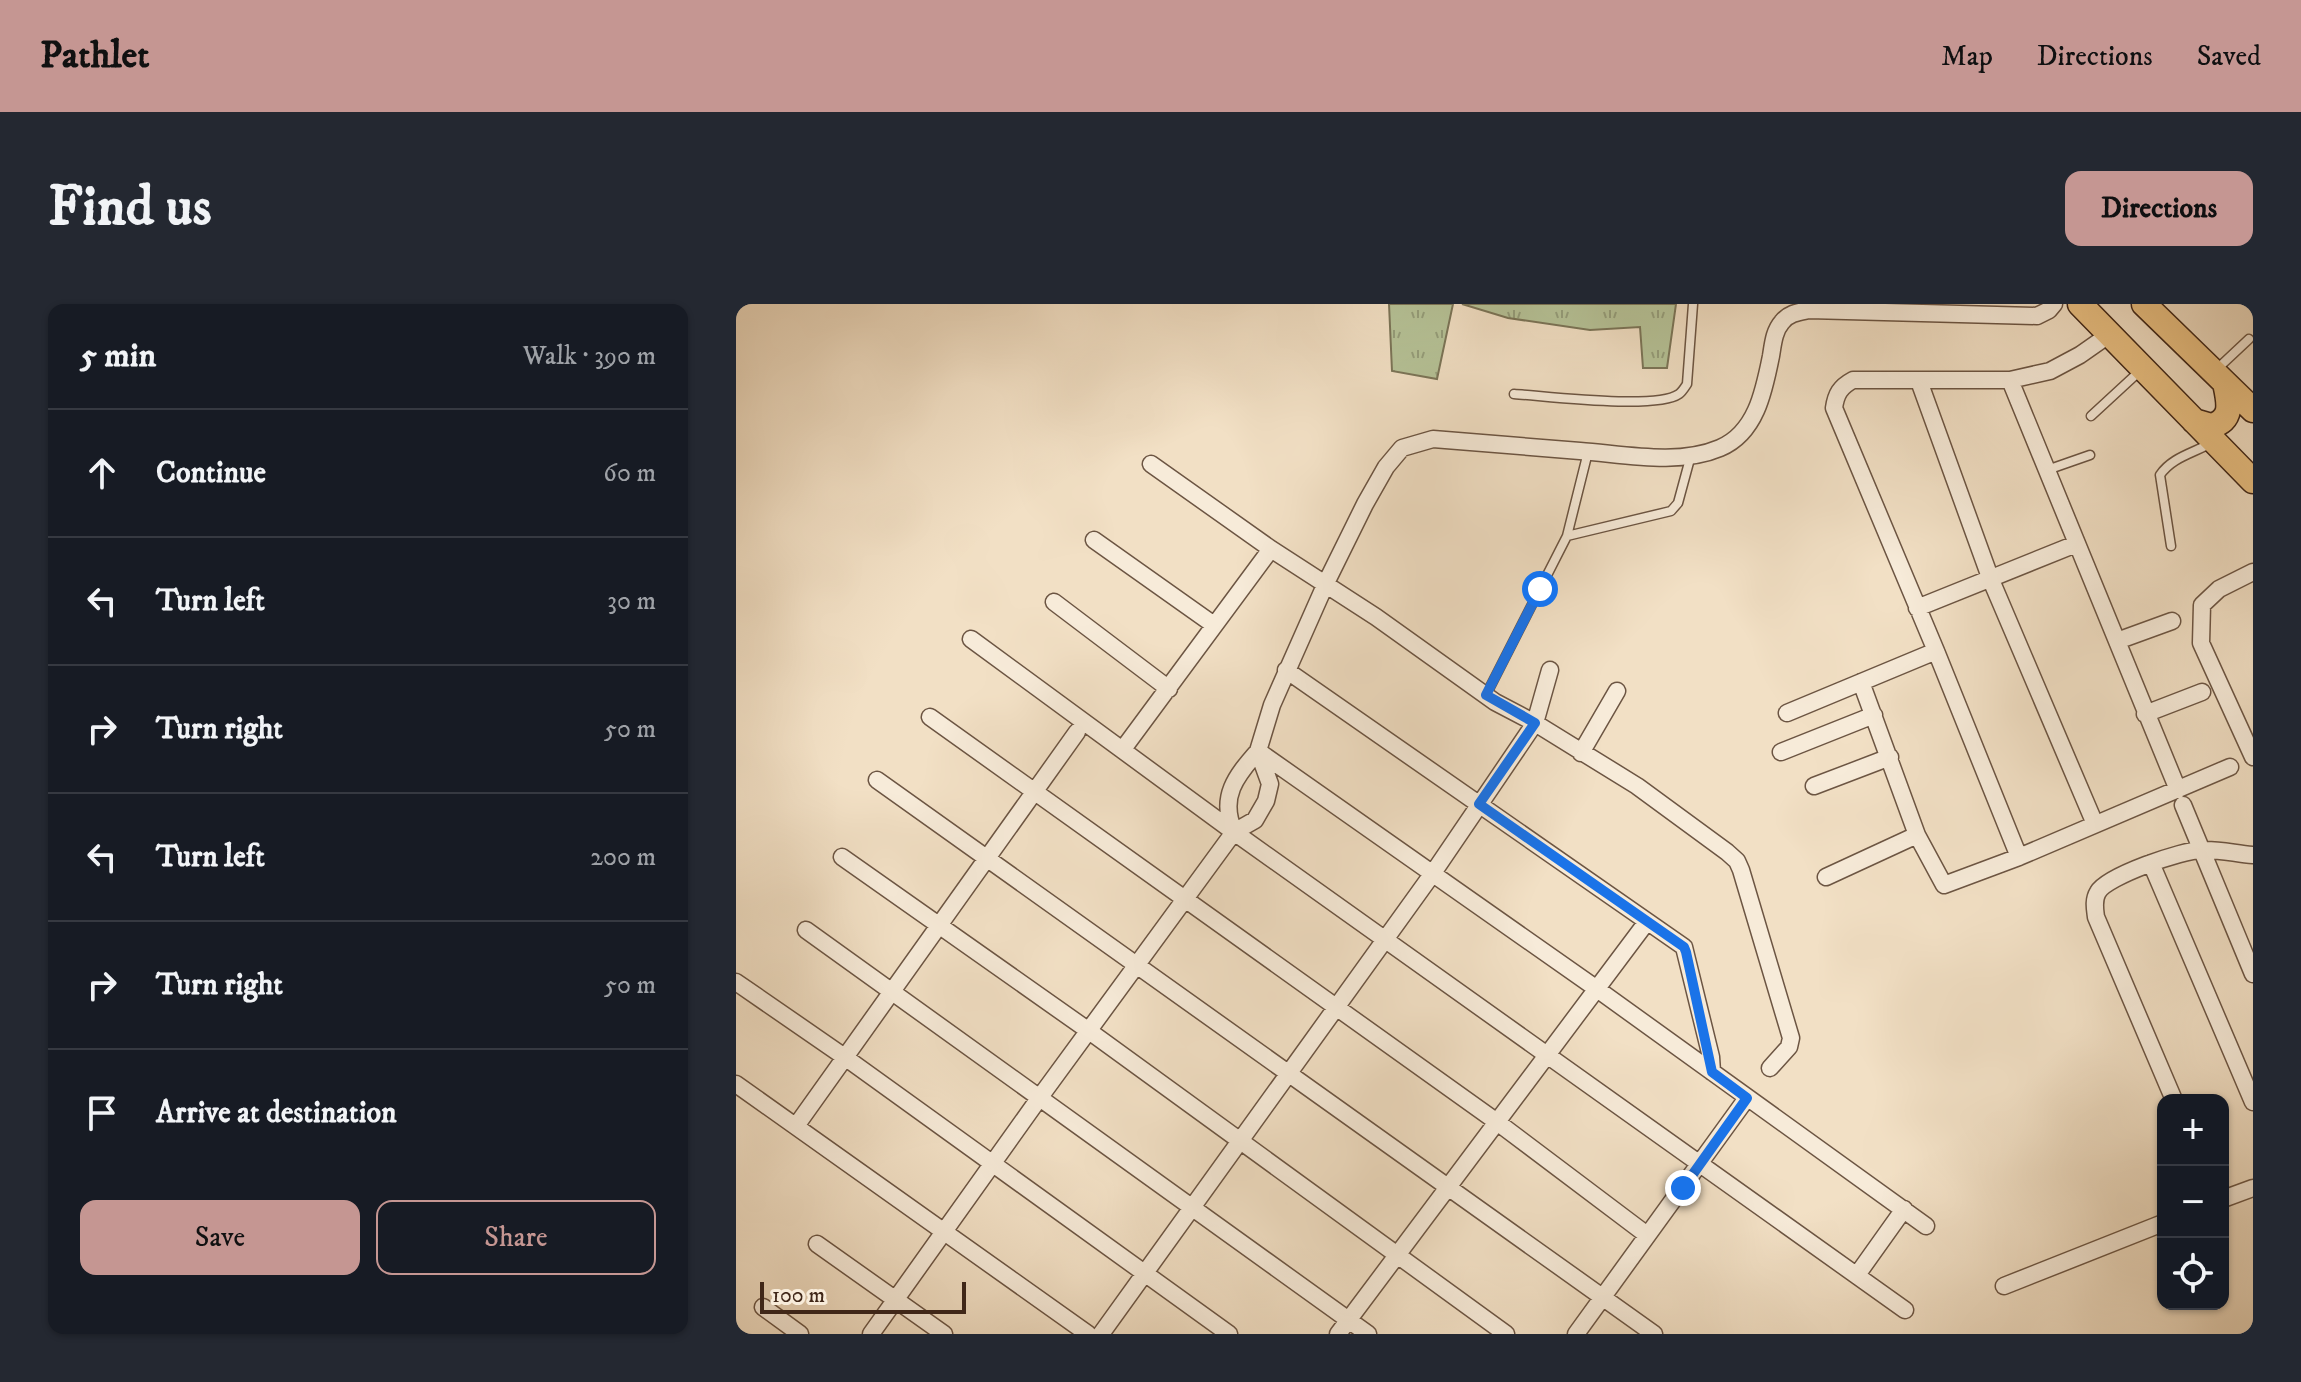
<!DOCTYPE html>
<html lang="en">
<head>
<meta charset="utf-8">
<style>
  :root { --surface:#171b24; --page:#242831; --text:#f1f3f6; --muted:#9ea1a6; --line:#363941; --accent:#c59692 }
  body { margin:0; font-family:"IM FELL DW Pica",serif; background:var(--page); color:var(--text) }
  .controls { position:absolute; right:24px; bottom:24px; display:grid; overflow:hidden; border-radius:16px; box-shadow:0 2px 6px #0004 }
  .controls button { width:72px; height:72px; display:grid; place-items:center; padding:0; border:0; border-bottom:2px solid var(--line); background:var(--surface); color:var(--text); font:40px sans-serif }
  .scale { position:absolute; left:24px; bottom:20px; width:206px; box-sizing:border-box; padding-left:8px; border:4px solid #402718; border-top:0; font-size:22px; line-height:28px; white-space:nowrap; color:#402718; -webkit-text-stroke:6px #f7ebd9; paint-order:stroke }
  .stop { position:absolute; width:24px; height:24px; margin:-18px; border:6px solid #1a73e8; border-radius:50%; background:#fff }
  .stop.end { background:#1a73e8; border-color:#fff; box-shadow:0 2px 8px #0008 }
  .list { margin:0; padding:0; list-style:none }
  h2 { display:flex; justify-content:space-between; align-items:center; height:104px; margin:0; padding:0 32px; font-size:34px }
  h2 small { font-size:26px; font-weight:400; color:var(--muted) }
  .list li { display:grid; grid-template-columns:52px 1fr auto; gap:24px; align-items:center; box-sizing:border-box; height:128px; padding:0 32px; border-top:2px solid var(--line) }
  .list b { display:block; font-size:30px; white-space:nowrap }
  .list em { font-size:26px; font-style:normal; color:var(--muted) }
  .actions { display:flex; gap:16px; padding:24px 32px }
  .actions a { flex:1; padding:18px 0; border:2px solid var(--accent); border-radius:16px; text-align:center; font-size:28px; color:var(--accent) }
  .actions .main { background:var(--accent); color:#111 }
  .icon { flex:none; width:44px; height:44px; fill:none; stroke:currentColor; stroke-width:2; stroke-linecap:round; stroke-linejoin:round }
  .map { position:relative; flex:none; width:1517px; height:1030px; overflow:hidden; border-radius:16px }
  header { display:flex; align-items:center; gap:48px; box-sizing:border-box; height:112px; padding:0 40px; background:var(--accent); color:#111 }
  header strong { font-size:38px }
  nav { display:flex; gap:44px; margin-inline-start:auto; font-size:28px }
  .intro { display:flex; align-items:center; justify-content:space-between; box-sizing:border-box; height:192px; padding:0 48px }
  h1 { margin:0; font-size:56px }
  .button { padding:20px 36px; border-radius:16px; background:var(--accent); color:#111; font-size:28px; font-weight:700 }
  main { display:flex; gap:48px; padding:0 48px }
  aside { flex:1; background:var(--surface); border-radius:16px; box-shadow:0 2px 6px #0004 }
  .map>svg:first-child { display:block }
</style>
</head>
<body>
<header>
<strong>Pathlet</strong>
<nav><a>Map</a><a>Directions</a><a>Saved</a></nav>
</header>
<div class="intro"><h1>Find us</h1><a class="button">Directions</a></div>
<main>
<aside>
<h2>5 min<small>Walk · 390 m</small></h2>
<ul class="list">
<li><svg class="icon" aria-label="ahead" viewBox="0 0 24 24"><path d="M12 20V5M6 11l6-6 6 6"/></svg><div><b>Continue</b></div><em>60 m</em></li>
<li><svg class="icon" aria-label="left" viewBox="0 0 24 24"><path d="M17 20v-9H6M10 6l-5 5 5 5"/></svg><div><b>Turn left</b></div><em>30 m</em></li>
<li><svg class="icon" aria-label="right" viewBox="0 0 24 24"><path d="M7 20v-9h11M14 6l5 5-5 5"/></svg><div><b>Turn right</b></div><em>50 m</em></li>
<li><svg class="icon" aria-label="left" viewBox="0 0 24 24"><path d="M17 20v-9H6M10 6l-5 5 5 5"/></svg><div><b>Turn left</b></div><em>200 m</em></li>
<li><svg class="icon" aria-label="right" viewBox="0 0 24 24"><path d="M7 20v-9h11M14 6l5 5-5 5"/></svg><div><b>Turn right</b></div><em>50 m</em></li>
<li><svg class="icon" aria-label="arrive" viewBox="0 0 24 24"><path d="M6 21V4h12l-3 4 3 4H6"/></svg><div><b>Arrive at destination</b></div></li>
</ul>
<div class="actions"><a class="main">Save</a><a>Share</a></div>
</aside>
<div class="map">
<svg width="1517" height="1030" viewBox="0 0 1517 1030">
  <defs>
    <pattern id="grass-tufts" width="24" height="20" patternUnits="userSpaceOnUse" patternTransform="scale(2)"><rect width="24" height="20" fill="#b6c398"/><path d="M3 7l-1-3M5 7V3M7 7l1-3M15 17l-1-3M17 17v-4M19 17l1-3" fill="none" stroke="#959e7b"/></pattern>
  </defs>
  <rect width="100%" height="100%" fill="#f2e0c5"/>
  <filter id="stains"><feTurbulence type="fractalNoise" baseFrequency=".0025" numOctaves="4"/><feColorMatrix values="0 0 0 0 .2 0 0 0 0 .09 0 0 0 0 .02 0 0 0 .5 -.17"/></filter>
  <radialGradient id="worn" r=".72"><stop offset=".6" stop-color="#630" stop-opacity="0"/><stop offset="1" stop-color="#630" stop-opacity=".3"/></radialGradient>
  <path fill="url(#grass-tufts)" stroke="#7b7558" stroke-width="2" d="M653,0H717L701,75L656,67Z
    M726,0H940L931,64H907L904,23L854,26L772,14Z"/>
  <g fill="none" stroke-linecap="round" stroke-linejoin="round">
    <g stroke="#6c5543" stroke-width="11">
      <path id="service" d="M1481,65L1513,35
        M778,90C810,92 920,106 943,90C946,88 949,83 951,80L957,0
        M1355,112L1406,65
        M1311,166L1354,151
        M831,232L852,148
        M1435,242L1424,171C1436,153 1458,149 1477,138
        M750,391L831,232L935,207L942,199L955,151"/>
    </g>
    <g stroke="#6c5543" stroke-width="19">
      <path id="minor" d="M1274,76L1442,486
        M1183,77L1255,276L1359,520
        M415,160L535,245L640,313L759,398L799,419L901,482L991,548L1001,557L1005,566L1055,734L1053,743L1034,764
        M358,236L478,321
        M1517,268L1483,285L1466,301L1465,339L1517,453
        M318,298L433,385
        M1181,304L1340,240
        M235,335L498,528L1169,1006
        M1381,337L1436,317
        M550,366L948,643L975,753L976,768
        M1125,378L1181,531L1208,581L1283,553L1494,463
        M1051,409L1200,347
        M1409,410L1466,388
        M194,413L761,818L911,931
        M387,445L535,245
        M1045,448L1138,411
        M845,449L881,387
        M141,476L918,1030
        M1078,482L1154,453
        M1447,501L1517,670
        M498,527C483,493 500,472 522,447L861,685L1190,922
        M106,553L353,727L770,1030
        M1283,553L1200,347L1098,104C1100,90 1104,83 1117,76H1274L1314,67L1344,51L1374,30
        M1415,559L1517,798
        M1090,573L1181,531
        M70,626L632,1030
        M0,678L110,754L493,1030
        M0,780L352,1030
        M1438,796L1360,613C1359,605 1357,596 1362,588C1371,572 1446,546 1466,546C1483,545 1501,550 1517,551
        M60,822L341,428
        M1487,895L1517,884
        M81,940L208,1030
        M1121,971L1168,905
        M1268,982L1427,919
        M27,1003L64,1030
        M135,1030L304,793L498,528L519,516L530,497L534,480L522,447L536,401L590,279L629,200L650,163L666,144L697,135C746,139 795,143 844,147C887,150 942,162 984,144C1020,129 1028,87 1035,52C1037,40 1038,27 1046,18C1053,9 1063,8 1073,6L1301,12L1313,6L1318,0
        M365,1030L697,569L799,419L814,366
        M602,1030L910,619
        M840,1030L1011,794"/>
    </g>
    <g stroke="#402718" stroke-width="27">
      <path id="primary" d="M1344,0L1517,177
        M1408,0L1517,106
        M1458,117L1475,122C1498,116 1493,98 1489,79"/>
    </g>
    <use href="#service" stroke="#f7ebd9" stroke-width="8"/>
    <use href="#minor" stroke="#f7ebd9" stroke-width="16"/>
    <use href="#primary" stroke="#e9c082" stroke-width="24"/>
  </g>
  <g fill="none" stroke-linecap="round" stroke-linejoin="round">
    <path stroke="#1a73e8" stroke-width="10" d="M804,285L750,391L799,419L743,500L948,643L950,648L976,768L1011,794L947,884"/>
  </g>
  <rect width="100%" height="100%" filter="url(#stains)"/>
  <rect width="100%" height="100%" fill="url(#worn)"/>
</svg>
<div class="controls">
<button>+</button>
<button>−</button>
<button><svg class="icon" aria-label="locate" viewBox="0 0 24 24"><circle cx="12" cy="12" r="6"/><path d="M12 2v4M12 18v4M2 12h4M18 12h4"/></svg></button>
</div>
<div class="scale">100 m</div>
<div class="stop" style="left:804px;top:285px"></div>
<div class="stop end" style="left:947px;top:884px"></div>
</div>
</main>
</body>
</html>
